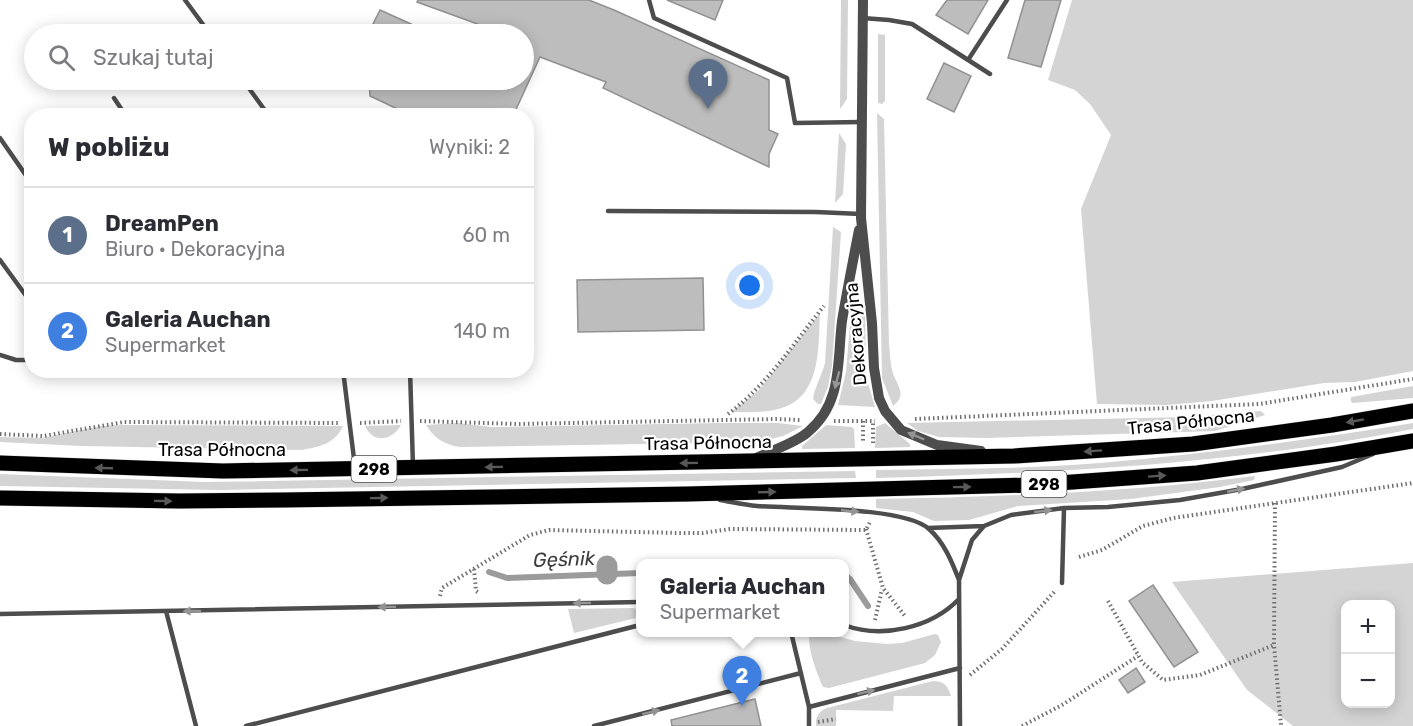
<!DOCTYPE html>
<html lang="pl">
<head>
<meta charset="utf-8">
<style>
  :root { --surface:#fff; --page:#f2f2f3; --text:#2b2b33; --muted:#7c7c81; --line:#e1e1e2; --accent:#000 }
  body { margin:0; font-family:Rubik,sans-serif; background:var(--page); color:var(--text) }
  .controls { position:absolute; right:18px; bottom:18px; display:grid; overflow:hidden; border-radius:12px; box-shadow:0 3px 15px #0003 }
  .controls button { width:54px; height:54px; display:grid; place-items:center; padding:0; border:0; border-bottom:2px solid var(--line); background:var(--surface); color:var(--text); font:30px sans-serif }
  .you { position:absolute; left:750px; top:286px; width:21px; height:21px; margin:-15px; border:4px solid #fff; border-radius:50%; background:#1a73e8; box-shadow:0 0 0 9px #1a73e833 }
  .badge { display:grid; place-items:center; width:39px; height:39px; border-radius:50%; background:var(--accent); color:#fff; font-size:20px; font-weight:700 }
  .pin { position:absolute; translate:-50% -50px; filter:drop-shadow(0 2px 3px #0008) }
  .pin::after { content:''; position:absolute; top:32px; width:21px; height:18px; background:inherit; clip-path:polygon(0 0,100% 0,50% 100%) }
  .popup { position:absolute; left:636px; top:559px; width:213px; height:78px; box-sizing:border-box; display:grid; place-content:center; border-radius:12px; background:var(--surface); filter:drop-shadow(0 2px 4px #0005); font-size:20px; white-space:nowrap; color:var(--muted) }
  .popup b { font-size:22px; color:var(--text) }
  .popup::after { content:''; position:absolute; left:50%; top:100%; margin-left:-12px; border:12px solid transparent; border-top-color:var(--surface) }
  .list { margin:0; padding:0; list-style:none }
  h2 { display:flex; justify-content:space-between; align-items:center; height:78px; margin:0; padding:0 24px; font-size:26px }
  h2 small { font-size:20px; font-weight:400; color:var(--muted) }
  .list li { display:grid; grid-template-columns:39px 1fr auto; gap:18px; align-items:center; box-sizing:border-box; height:96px; padding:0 24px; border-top:2px solid var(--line) }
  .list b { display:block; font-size:22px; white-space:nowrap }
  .list p { margin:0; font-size:20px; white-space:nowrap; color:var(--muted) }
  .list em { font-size:20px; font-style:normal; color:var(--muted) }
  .icon { flex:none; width:33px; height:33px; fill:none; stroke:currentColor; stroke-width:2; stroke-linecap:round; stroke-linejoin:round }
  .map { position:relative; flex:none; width:1413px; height:726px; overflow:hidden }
  .search { position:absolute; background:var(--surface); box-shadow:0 3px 15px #0003; left:24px; top:24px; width:510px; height:66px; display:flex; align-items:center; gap:15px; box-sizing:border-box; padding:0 21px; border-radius:33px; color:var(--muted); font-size:22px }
  .panel { position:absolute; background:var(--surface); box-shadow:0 3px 15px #0003; left:24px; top:108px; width:510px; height:270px; border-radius:24px }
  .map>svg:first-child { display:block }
</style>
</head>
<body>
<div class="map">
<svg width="1413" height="726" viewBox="0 0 1413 726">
  <rect width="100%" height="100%" fill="#fff"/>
  <path fill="#d4d4d4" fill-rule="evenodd" d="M841,0H848L847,99L840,109Z
    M1072,0H1413V371L1355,382L1324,383L1212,401L1167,405L1097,404L1081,209L1111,135L1090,104L1075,90L1048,80Z
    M878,34L885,35V101L882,104L878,103Z
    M877,113L884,119L889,344C890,353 890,362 892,370C895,384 909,394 893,406L882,378Z
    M839,133L846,144L843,194L835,203Z
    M833,227L841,232L832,366L828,387L821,404H818L813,399C814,389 822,375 825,363Z
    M859,307L865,313L866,376L875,407L838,405L846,372L851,312L855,308Z
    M820,313C818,350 822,401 774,410C760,413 745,412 731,412L759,390Z
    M1413,386V398L1353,403L1351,402V397Z
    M1261,411L1265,415L1215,431L986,438L939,437L918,431L907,423L1187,417Z
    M458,423L491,427L722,423H778L803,426L783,436L759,442L460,447C445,445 434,438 426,425Z
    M885,423L910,444V447L875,448L876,427Z
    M1413,423V429C1236,464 1056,473 876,478V470C951,469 1025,469 1100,463C1205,454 1309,440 1413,423Z
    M122,425L343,426C335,444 319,447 301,450L81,446L0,442V437L41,438L101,426Z
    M401,425C392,441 373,444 365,426Z
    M826,425L852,427L854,429L855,448L802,449V446Z
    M855,471L856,478L220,490L0,486V474L205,482Z
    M1255,476L1254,480L1220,487L1131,499L1018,506L969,520L934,521L913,512L876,508V499C1003,497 1130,492 1255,476Z
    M1413,563V726H1293L1247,690L1172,582ZM1346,604H1390V704H1346Z
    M634,608L640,612L636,618L574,633L568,609Z
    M810,633H826L855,641L887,644L902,643L935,634L938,635L941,642L935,655L925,663L829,688L823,687C817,674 806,645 810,633Z
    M933,681C944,681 948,686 951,696H894L893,711L836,710V726H816C815,717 819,711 827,708Z"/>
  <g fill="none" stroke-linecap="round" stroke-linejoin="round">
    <path stroke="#9b9b9b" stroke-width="6" d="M489,572L507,578L640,573
      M844,574L850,579L868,606"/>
    <path stroke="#9b9b9b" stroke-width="21" d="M607,566V574"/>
  </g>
  <path fill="#bdbdbd" stroke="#919191" stroke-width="1.5" d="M418,0H589L614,10L769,80V130L778,134L769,154V167L603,88L606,82L540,57L513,116H412L370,96L369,80H524V34H505L417,2Z
    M667,0H723L715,20Z
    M947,0H988L968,34L936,15Z
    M1025,0H1061L1041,67L1008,58Z
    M380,10L433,34H368Z
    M944,63L971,76L954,112L927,99Z
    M703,278L704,330L578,332L577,280Z
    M1153,585L1198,652L1174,667L1129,601Z
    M1136,668L1145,682L1128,693L1119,680Z
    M755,699L761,726H672L671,720Z"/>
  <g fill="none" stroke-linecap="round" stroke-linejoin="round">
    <g stroke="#dbdbdb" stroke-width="16">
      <path id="primary" d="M0,463L223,471L1014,456L1193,444L1332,425L1413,411
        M0,498L179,501L283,500L688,494L1031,485L1197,473L1336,454L1413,441"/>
    </g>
    <path stroke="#6f6f6f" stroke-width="4" stroke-dasharray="1.5 3" stroke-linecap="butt" d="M728,414C768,384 793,344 824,306
      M915,419L1259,404L1413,379
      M420,421L517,424L777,419L800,420
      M834,421H875
      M863,421V442
      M360,423L401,421
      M0,434L43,436L124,422L338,423
      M873,443V421
      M1275,503L1274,645L1281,725
      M866,529L883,588L905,616
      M1079,557L1102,550L1143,526L1173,518L1413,483
      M474,569L476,591L479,593
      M440,596L442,588L530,535L549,530L680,533H703L730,529L866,530L870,522
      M1108,601L1142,662L1163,680L1200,675L1274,645
      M875,620L882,589
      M970,675L1002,649L1056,590
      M818,722L836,719
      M1022,726L1062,705L1138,656"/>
    <path stroke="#4d4d4d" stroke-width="4.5" d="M185,0L210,34
      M649,0L654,18L787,78L795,123L862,122
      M862,18L889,20L912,24L990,74
      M968,60L1007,0
      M243,80L269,116
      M114,98L126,116
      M0,138L32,184
      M608,211L816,212L861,214
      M0,260L32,304
      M0,355L16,360H32
      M343,370L355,467
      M410,370L413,466
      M720,500C732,502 744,505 757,506C793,509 904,506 929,529C944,542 952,562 959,580
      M928,528L984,526
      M1062,583L1064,508
      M166,611L196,726
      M0,614L640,602
      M844,625C882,639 931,628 959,599
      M791,632L809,707V726
      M809,707L960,668
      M246,726L640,625
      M594,726L801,673
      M960,726L959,580L972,540L984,526L1011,515L1064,508L1108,507L1180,500L1242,489L1342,467L1373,454"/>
    <path stroke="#4d4d4d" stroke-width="10" d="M863,0L861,218L872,323L874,368L879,398L885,411L901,430L937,445L981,451
      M754,459C770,451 796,443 808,432C843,403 837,361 842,321C847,291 853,261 859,230"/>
    <use href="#primary" stroke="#000" stroke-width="15"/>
  </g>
  <defs><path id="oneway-solid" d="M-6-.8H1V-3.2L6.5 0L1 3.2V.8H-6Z" transform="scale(1.5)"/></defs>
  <g fill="#949494">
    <use href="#oneway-solid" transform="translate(837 380) rotate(104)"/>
    <use href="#oneway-solid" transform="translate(916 436) rotate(-157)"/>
    <use href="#oneway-solid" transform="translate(1236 490) rotate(-11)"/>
    <use href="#oneway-solid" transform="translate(850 511) rotate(5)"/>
    <use href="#oneway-solid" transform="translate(1043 511) rotate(-7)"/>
    <use href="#oneway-solid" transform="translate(582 603) rotate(179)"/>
    <use href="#oneway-solid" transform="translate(387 607) rotate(179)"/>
    <use href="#oneway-solid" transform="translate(192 611) rotate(179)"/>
    <use href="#oneway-solid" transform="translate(866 692) rotate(-14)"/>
    <use href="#oneway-solid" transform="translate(651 712) rotate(-14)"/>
  </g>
  <g fill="#595959">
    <use href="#oneway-solid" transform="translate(1355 421) rotate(170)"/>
    <use href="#oneway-solid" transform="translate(1093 451) rotate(176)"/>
    <use href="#oneway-solid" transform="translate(689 463) rotate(179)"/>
    <use href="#oneway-solid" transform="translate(494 467) rotate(179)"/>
    <use href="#oneway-solid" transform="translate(104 468) rotate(-178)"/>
    <use href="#oneway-solid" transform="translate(299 470) rotate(179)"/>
    <use href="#oneway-solid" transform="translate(1157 476) rotate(-4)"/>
    <use href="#oneway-solid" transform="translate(962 487) rotate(-1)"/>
    <use href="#oneway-solid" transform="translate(767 492) rotate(-2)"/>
    <use href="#oneway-solid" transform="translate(379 498) rotate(-1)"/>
    <use href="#oneway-solid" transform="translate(163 501) rotate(1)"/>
  </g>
  <g text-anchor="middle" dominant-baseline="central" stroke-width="4.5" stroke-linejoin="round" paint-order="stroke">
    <g fill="#fff" stroke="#4c4c4c" stroke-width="1.5">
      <rect x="351.5" y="456" width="45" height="26" rx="4.5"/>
      <rect x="1021.5" y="471" width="45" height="26" rx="4.5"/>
    </g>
    <g font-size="16" font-weight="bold" fill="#000">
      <text x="374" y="469">298</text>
      <text x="1044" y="484">298</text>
    </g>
    <g font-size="18" fill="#000" stroke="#fff">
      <text transform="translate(856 334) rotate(-95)">Dekoracyjna</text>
      <text transform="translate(1191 422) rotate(-6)">Trasa Północna</text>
      <text transform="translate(708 443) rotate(-1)">Trasa Północna</text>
      <text x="222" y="450">Trasa Północna</text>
    </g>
    <g font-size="20" font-style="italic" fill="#3c3c3c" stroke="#fff">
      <text transform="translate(564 559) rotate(-2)">Gęśnik</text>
    </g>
  </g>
</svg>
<div class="controls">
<button>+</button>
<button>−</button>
</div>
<div class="you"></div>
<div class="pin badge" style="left:708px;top:109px;background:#5c6f8a">1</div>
<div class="pin badge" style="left:742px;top:706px;background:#3f7fe0">2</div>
<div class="popup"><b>Galeria Auchan</b>Supermarket</div>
<div class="search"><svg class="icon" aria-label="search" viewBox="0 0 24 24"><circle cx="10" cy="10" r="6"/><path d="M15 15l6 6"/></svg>Szukaj tutaj</div>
<section class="panel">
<h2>W pobliżu<small>Wyniki: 2</small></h2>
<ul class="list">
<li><span class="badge" style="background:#5c6f8a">1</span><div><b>DreamPen</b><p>Biuro · Dekoracyjna</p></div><em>60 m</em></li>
<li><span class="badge" style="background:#3f7fe0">2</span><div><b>Galeria Auchan</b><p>Supermarket</p></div><em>140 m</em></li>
</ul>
</section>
</div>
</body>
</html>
